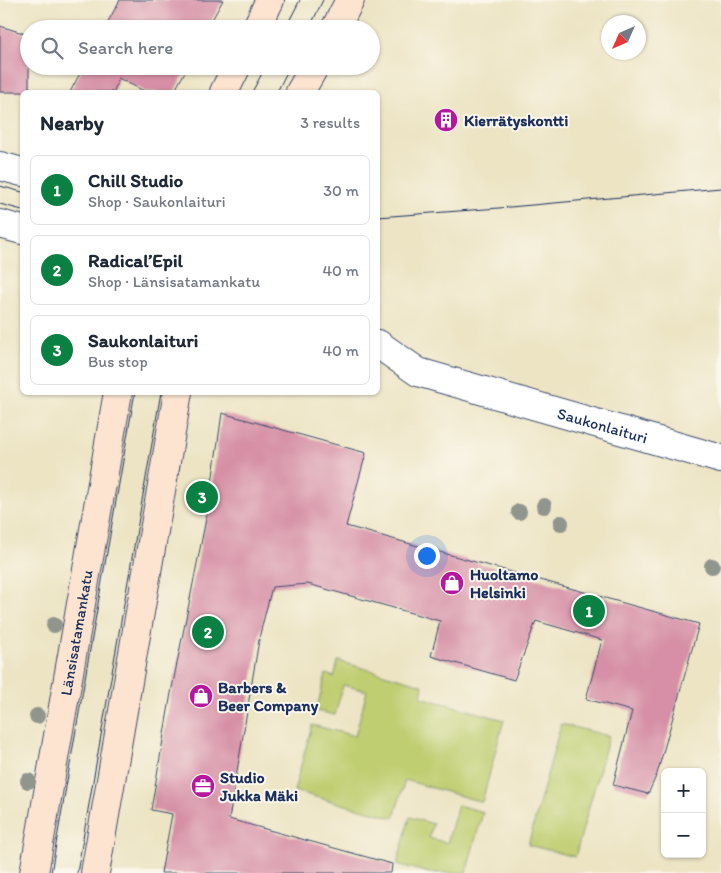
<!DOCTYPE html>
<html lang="en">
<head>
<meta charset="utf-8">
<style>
  :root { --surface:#fff; --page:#f6f6f7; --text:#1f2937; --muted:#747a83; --line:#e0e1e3; --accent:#0b8043 }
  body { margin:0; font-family:Itim,sans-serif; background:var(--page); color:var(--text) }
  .controls { position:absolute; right:15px; bottom:15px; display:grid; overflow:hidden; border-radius:8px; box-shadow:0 1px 4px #0004 }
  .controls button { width:45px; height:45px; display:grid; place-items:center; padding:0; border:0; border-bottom:1px solid var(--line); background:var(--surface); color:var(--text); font:25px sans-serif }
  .compass { position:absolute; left:601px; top:15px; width:45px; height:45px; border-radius:50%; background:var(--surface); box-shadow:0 1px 4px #0004; rotate:225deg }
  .you { position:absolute; left:426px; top:555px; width:18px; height:18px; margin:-12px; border:4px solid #fff; border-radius:50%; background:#1a73e8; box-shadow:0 0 0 8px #1a73e833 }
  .badge { display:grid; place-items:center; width:32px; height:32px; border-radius:50%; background:var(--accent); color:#fff; font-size:16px; font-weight:700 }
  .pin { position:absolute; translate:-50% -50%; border:2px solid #fff; box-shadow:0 1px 5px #0006 }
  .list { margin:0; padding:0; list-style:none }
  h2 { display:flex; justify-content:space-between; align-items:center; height:65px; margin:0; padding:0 20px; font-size:21px }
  h2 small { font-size:16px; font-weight:400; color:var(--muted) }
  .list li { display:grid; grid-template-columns:32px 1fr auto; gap:15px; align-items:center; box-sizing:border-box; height:70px; margin:0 10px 10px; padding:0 10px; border:1px solid var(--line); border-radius:8px }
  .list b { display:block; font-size:19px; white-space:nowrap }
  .list p { margin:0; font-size:16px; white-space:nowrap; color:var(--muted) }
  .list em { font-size:16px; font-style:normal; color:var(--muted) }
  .icon { flex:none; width:28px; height:28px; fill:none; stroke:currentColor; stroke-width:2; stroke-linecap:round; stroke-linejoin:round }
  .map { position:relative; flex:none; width:721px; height:873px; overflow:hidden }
  .search { position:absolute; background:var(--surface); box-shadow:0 1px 4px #0004; left:20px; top:20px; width:360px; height:55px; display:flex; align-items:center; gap:12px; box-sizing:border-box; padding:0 18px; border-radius:28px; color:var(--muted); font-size:19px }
  .panel { position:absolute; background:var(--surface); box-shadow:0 1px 4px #0004; left:20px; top:90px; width:360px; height:305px; border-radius:8px }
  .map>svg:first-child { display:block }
</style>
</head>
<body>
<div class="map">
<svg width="721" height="873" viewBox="0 0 721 873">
  <rect width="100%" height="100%" fill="#fbf7ec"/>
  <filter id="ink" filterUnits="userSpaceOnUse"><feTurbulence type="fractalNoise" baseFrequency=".02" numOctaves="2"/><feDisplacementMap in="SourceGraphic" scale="10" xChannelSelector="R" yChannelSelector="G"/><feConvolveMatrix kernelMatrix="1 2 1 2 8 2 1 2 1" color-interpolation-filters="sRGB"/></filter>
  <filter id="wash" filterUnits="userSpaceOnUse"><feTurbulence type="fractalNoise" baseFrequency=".0096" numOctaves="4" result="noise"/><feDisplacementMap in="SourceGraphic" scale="20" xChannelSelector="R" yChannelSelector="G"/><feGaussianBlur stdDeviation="1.12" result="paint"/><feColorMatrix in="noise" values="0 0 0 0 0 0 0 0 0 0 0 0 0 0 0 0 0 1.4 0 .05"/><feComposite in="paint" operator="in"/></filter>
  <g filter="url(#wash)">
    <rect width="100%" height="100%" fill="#ece4c3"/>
    <path fill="#bfce70" stroke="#6d7e67" d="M338,661L423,685L421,697L504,720L482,802L405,780L394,818L294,791L312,725L355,736L367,691L343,685L335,715L316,711L326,674L334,677Z
      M561,724L609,736L575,857L528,845Z
      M458,805L483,812L466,873H429L397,864L410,817L433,824L429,838L447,843Z"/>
    <g id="blocks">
      <path fill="#d68fa6" d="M120,0H223L207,29H104Z
        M0,26L29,35V92H0Z
        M84,66H188L174,92H146L118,78L114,92H70Z
        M222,413L366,453L346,526L699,624L657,774L648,794L613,785L632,711L586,699L602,640L536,621L514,680L431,656L440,621L308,584L272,587L260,634L229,819L392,864L391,873H161L172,814L151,810L171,693L209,504Z"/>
    </g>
  </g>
  <g filter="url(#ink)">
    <use href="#blocks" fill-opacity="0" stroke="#3a4a6d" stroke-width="1"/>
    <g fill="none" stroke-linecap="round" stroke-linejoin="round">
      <g stroke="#3a4a6d" stroke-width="30">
        <g id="minor">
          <path id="s1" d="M378,344L418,372L721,459"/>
        </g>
      </g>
      <g stroke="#3a4a6d" stroke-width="30">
        <path id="tertiary" d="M0,166L22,172
          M0,224L22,230"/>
      </g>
      <g stroke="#3a4a6d" stroke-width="30">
        <g id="secondary">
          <path d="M256,29L270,0"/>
          <path d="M335,29L350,0"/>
          <path d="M224,92L237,66"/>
          <path d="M300,92L315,66"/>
          <path id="s2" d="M34,873L118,392"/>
          <path d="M95,873L178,392"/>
        </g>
      </g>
      <use href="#minor" stroke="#fff" stroke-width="28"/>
      <use href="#tertiary" stroke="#fff" stroke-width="28"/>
      <use href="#secondary" stroke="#fde4d1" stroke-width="28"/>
      <path stroke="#1b2f5e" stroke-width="1" d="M285,29L300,0
        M309,29L323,0
        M252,92L266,66
        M277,92L290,66
        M0,186L22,192
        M0,204L22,210
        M378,217L499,208L721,188
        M51,873L135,392
        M77,873L161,392"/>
    </g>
    <g fill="#90968e">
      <circle cx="544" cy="506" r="8"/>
      <circle cx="519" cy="512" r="8"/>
      <circle cx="561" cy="523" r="8"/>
      <circle cx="712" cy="566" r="8"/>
      <circle cx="54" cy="625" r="8"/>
      <circle cx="37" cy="716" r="8"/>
      <circle cx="28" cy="781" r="8"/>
    </g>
  </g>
  <defs>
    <g id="building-disc" transform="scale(1.25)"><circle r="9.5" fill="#b5179e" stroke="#fbf7ec"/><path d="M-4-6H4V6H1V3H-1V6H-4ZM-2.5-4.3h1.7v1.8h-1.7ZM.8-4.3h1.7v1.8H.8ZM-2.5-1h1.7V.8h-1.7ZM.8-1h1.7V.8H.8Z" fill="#fff"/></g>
    <g id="shop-disc" transform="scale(1.25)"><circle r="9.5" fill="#b5179e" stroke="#fbf7ec"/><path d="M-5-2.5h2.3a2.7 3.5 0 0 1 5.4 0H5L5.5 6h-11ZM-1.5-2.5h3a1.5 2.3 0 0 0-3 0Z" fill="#fff"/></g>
    <g id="office-disc" transform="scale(1.25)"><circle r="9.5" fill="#b5179e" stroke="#fbf7ec"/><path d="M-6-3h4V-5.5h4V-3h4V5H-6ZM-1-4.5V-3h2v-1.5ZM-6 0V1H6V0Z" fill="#fff"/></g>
  </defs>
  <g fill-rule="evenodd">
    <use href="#building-disc" x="446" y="120"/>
    <use href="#shop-disc" x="452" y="583"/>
    <use href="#shop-disc" x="201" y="696"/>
    <use href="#office-disc" x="203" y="786"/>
  </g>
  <g text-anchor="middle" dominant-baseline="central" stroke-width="4" stroke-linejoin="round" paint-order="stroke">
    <g font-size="16" font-weight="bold" fill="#1b2f5e" stroke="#fbf7ec" text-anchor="start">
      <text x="464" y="120">Kierrätyskontti</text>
      <text x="470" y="574">Huoltamo<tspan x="470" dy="18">Helsinki</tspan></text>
      <text x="218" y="687">Barbers &amp;<tspan x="218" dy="18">Beer Company</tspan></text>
      <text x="220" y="777">Studio<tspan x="220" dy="18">Jukka Mäki</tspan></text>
    </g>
    <g font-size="16" fill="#1b2f5e" stroke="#fbf7ec">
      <text stroke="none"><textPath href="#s1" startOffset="241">Saukonlaituri</textPath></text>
      <text stroke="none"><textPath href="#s2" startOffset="244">Länsisatamankatu</textPath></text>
    </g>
  </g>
</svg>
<div class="controls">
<button>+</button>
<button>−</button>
</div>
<svg class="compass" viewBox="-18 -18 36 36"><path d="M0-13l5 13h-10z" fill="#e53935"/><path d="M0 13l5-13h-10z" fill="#747a83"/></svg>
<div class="you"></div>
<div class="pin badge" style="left:589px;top:611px">1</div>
<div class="pin badge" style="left:208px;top:632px">2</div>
<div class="pin badge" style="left:202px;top:497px">3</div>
<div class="search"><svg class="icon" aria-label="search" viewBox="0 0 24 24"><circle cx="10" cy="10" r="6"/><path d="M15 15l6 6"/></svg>Search here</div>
<section class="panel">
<h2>Nearby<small>3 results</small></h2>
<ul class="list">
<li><span class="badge">1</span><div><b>Chill Studio</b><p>Shop · Saukonlaituri</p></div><em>30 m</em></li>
<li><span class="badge">2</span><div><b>Radical’Epil</b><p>Shop · Länsisatamankatu</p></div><em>40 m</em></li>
<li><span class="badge">3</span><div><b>Saukonlaituri</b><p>Bus stop</p></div><em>40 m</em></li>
</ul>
</section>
</div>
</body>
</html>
